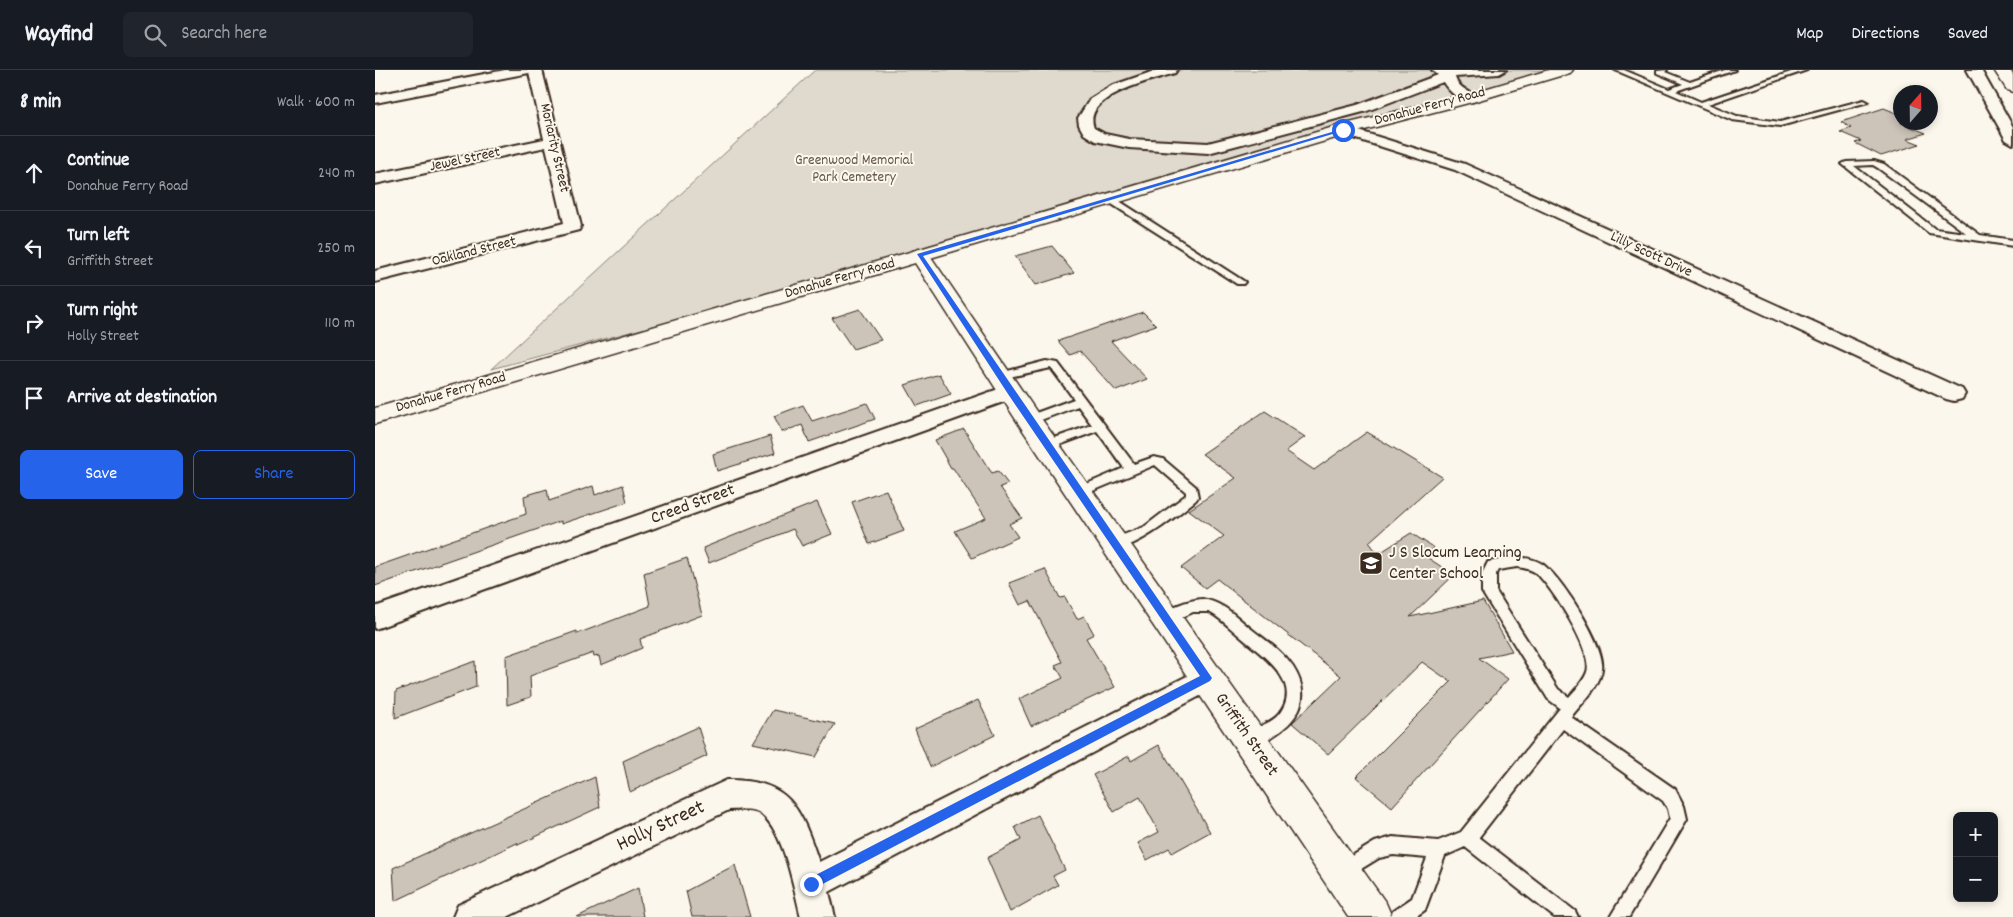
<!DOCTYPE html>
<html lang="en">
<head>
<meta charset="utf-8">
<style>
  :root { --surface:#171b24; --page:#20242c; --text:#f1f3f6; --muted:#9ea1a6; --line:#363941; --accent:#2563eb }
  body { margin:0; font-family:Dekko,sans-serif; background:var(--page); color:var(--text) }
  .controls { position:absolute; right:15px; bottom:15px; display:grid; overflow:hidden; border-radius:8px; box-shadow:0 2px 8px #0003 }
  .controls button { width:45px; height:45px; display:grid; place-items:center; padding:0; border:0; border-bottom:1px solid var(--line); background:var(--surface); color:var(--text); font:25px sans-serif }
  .compass { position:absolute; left:1518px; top:15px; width:45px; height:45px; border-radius:50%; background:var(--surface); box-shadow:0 2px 8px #0003; rotate:20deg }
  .stop { position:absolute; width:15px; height:15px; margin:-11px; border:4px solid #2563eb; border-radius:50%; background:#fff }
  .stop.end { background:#2563eb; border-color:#fff; box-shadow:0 1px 5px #0008 }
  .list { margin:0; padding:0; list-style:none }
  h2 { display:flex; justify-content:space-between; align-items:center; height:65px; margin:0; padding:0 20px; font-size:21px }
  h2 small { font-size:16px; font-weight:400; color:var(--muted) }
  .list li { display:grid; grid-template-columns:32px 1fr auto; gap:15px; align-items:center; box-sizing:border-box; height:75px; padding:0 20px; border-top:1px solid var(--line) }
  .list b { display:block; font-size:19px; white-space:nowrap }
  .list p { margin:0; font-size:16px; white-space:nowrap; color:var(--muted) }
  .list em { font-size:16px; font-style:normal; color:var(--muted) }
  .actions { display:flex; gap:10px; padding:15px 20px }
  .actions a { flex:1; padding:11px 0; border:1px solid var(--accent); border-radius:8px; text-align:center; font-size:18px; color:var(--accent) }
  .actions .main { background:var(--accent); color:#fff }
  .icon { flex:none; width:28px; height:28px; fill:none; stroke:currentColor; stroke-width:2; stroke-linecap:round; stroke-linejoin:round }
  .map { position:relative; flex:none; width:1638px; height:847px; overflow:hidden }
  header { display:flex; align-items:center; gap:30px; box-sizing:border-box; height:70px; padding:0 25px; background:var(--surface); border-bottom:1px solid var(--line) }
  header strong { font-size:24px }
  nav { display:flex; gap:28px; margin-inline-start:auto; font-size:18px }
  .search { width:350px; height:45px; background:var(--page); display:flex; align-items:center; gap:12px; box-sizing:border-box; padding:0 18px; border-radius:8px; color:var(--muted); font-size:19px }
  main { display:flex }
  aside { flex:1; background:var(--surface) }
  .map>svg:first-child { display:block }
</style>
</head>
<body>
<header>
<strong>Wayfind</strong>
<div class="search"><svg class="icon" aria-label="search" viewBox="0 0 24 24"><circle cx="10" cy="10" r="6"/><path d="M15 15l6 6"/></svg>Search here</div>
<nav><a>Map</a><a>Directions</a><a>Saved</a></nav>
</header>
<main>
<aside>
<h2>8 min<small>Walk · 600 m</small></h2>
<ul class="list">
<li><svg class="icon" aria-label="ahead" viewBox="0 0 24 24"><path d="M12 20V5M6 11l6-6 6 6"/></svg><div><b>Continue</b><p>Donahue Ferry Road</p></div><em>240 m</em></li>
<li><svg class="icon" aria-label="left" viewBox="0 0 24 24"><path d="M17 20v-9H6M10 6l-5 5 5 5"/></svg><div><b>Turn left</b><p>Griffith Street</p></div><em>250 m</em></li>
<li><svg class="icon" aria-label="right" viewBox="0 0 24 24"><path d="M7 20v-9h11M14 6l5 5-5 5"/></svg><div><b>Turn right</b><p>Holly Street</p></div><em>110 m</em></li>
<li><svg class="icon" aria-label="arrive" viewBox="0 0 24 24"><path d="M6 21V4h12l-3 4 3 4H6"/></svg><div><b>Arrive at destination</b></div></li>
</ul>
<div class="actions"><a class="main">Save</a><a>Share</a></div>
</aside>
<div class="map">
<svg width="1638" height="847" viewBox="0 0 1638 847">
  <rect width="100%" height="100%" fill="#fbf7ec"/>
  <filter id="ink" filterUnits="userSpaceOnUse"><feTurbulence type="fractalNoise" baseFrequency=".02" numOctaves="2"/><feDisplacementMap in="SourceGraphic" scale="10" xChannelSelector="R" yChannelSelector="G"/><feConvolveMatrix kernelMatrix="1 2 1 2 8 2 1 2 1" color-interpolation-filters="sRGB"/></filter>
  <g filter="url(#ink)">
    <path fill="#dfd9ce" stroke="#8d8276" d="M440,0H1182L545,185L116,299Z"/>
    <path fill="#ccc4b9" stroke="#3b2a1e" d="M1509,38L1526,45V53L1551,63L1532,69L1545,74L1506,86L1480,73L1486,71L1465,62L1476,58L1466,52Z
      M677,176L699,203L661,215L640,186Z
      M485,239L506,270L478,279L457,248Z
      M768,242L781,255L736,271L772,309L741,321L705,281L695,285L683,271Z
      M564,304L576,324L542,336L530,315Z
      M492,333L500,349L434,372L427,355L407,362L399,346L428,335L437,351Z
      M890,341L930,367L911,381L939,400L992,362L1067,407L994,472L1003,484L1036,463L1059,478L1050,486L1079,505L1035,547L1108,531L1137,581L1104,588L1133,609L1017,737L981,707L1076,612L1047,592L953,684L917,653L966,606L842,509L830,518L806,498L849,466L814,440L861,408L827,384Z
      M589,359L612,396L617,403L623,401L633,414L625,417L647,448L634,454L643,467L597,488L580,461L611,448L578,398H576L560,370Z
      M395,366L400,383L342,401L338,384Z
      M248,415L252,432L186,454V451L0,516V497L151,444L149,426L172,419L174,431L218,416L220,425Z
      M511,420L529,461L494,474L477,432Z
      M442,432L457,464L427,476L418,459L334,493L328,478Z
      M312,488L327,545L265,569L267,578L226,595L224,586L219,587L218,583L155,606L156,627L132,635L131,586L202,561V564L275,536L269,503Z
      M670,499L685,528L690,527L702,549L709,546L719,564L711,568L740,617L656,656L644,629L688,608L680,595L687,592L655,531L645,535L634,513Z
      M100,591L101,617L20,648L21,621Z
      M603,630L620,665L555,697L540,659Z
      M398,640L460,654L441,687L378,673Z
      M323,657L332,686L255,722L248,691Z
      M784,675L835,762L797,783L794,778L772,790L763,773L784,762L765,727L739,742L718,705L754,686L756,691Z
      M220,707L225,737L143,775L142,773L20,831L18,798Z
      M663,745L690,800L678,806L683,815L635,842L612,788L646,770L640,757Z
      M360,795L375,847H317L311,821Z
      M263,818L268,847H202Z"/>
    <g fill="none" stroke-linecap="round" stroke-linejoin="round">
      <g stroke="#3b2a1e" stroke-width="4">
        <path id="service" d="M1240,0H1249L1294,19L1308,14L1282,3V1L1292,0L1290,2L1315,12L1350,0H1360L1301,21L1326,32L1422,0H1432L1333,34L1362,46L1405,52L1489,30L1493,32L1405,56L1357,50Z
          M1499,91L1509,94L1605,165L1638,170V176L1554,163L1467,94L1471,92ZM1498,95L1503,98L1591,163L1560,159L1479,96Z
          M732,127H738L870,212L868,214H862L732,131Z
          M672,291L683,293L759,394L779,387L788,389L821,417L823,427L821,430C805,443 756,484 735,478L733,474L735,470L769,457L811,425V422L780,395L708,425H700L698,422L700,419L749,398L722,361L676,378H668L666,375L668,372L717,355L703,336L658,353H650L648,350L650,347L699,329L676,298L625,309L620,306L621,304Z
          M1142,487C1152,488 1164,490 1171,497C1189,512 1231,577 1227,599C1225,617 1206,634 1196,647L1300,719L1309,736L1312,749L1254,847H1235L1295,748L1293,739L1288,731L1188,659L1104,767L1200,841L1203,847H1179L1090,777L1070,786L1050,840L1040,847H1015L1018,841L1037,828L1052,788L1018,785L1004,788L968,810L962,807L959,801L962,795L1000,772L1018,767L1063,771L1086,762L1185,638L1173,629L1107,522V504L1113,492ZM1142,497C1149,498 1156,499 1161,503C1176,516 1219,582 1212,602C1209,611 1200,620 1194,627L1183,619L1121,521V504L1123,500Z
          M827,529C849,532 862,548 879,561C893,572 908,582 918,597C944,637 910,664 875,677L869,675L867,670C873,657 895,656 904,644C929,613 888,586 867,568C856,559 847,549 834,542H818L791,555L786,553L784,549C790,537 815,530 827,529Z"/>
      </g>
      <g stroke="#3b2a1e" stroke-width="4">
        <path id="minor" d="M130,0H167L206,156L204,160L0,212V201L189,153L171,77L0,114V104L169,69L154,3L0,33V25Z
          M782,0H802L800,3C778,10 706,25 719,58L730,64L754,69L833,73L982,35L1063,5L1057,0H1131L1124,4L1080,7C1083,19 1095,20 1102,28L1100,31C1087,34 1074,22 1068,12L992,41L833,83L754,78L720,71L709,64L704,55L703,48L715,29L736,16Z
          M1592,0H1606L1638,57V74L1631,70Z
          M968,56L1090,94L1587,319L1590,324L1587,329L1579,331L1571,329L1080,100L963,63L961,60Z
          M635,315L642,317L646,322L642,327L0,559V537Z
          M832,596L842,599L846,608L842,617L454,822L460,847H426C419,820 409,760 385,743C377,738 363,740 354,740L132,847H78L83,835L352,710C415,710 425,737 444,792Z"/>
      </g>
      <g stroke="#3b2a1e" stroke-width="3">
        <path id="tertiary" d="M1174,0H1198L1195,3L1101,31L974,64L552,189L545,191L538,189L535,185L538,181L962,56L1089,25Z"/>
      </g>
      <g stroke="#3b2a1e" stroke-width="3">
        <path id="secondary" d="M545,179L552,181L663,344L1011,833L1017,847H973L645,356L540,193L0,354V338Z"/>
      </g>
      <g stroke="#3b2a1e" stroke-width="3">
        <path id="motorway" d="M1619,0H1635L1638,5V22L1632,20Z"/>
      </g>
      <use href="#service" fill="#fbf7ec" fill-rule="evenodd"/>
      <use href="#minor" fill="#fbf7ec" fill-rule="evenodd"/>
      <use href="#tertiary" fill="#fbf7ec" fill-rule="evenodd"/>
      <use href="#secondary" fill="#fbf7ec" fill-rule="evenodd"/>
      <use href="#motorway" fill="#fbf7ec" fill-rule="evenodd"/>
    </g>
  </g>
  <path fill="#2563eb" d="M967,59L971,60L548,186L837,608L835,611L440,818H431V810L825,606L633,324L542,184Z"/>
  <defs>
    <g id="school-square" transform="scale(1.25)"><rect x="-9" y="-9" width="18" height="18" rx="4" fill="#3b2a1e" stroke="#fbf7ec"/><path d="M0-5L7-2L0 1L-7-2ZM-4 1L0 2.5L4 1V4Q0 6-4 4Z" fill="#fff"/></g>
  </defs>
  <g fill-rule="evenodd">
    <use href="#school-square" x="996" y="493"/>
  </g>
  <g text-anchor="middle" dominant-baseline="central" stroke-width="4" stroke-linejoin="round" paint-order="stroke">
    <g font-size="15" fill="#3b2a1e" stroke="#fbf7ec">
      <text transform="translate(1055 37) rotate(-15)">Donahue Ferry Road</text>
      <text transform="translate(179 78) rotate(77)">Moriarity Street</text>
      <text transform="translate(90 90) rotate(-12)">Jewel Street</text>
      <text transform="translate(99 182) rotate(-14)">Oakland Street</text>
      <text transform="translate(1276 185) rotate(25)">Lilly Scott Drive</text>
      <text transform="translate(465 209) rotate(-16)">Donahue Ferry Road</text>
      <text transform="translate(76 323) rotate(-16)">Donahue Ferry Road</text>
    </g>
    <g font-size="15" fill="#64564a" stroke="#fbf7ec">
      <text x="479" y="91">Greenwood Memorial<tspan x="479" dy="17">Park Cemetery</tspan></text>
    </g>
    <g font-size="18" fill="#3b2a1e" stroke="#fbf7ec">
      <text transform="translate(318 435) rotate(-20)">Creed Street</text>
      <text transform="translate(871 665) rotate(55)">Griffith Street</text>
    </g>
    <g font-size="18" fill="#3b2a1e" stroke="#fbf7ec" text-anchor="start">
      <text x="1014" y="483">J S Slocum Learning<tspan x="1014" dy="21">Center School</tspan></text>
    </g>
    <g font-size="21" fill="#3b2a1e" stroke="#fbf7ec">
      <text transform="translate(286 757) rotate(-25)">Holly Street</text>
    </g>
  </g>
</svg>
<div class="controls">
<button>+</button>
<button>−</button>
</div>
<svg class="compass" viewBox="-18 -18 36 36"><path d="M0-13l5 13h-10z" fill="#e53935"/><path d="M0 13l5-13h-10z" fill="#9ea1a6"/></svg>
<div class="stop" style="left:968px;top:60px"></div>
<div class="stop end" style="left:436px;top:814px"></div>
</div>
</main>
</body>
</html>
